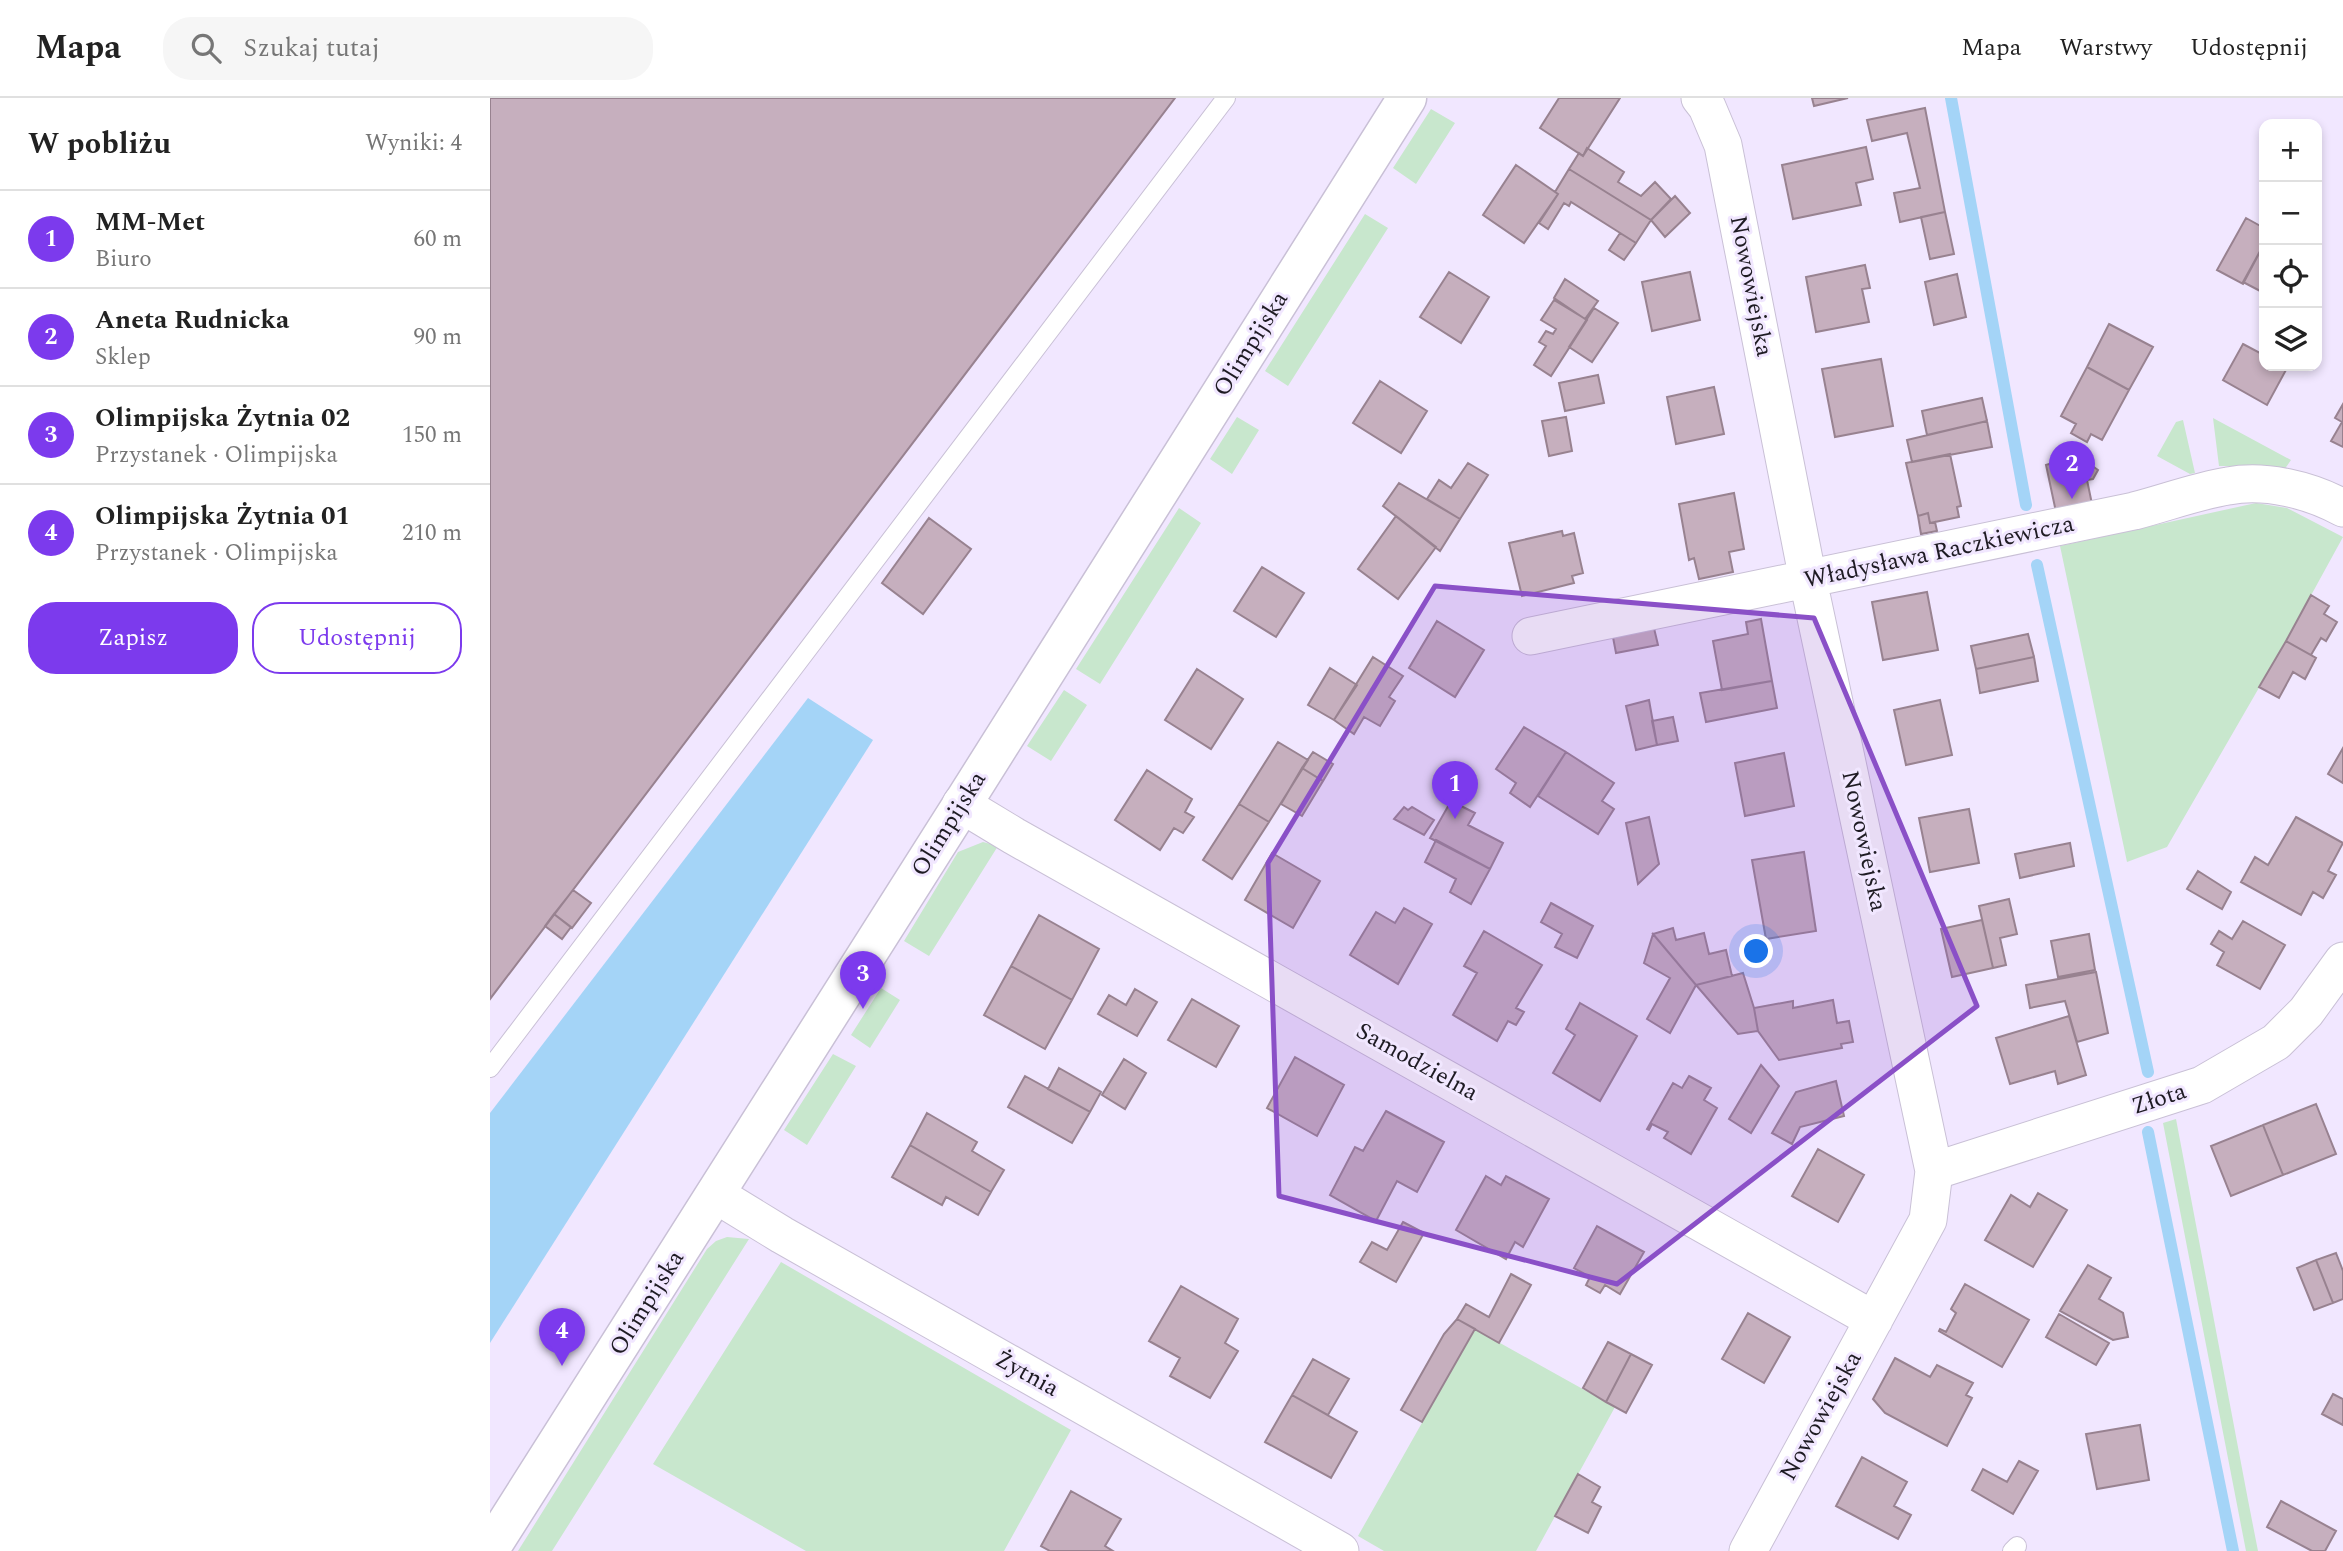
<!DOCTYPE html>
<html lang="pl">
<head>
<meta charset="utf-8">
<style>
  :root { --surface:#fff; --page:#f6f6f6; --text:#222; --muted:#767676; --line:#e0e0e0; --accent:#7c3aed }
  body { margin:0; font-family:Spectral,serif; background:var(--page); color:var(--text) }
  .controls { position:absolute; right:21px; top:21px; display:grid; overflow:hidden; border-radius:14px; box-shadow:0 4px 10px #0003 }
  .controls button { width:63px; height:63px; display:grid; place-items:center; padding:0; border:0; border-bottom:2px solid var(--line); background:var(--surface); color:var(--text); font:35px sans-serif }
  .you { position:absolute; left:1267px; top:854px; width:24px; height:24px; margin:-18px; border:5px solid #fff; border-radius:50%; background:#1a73e8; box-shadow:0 0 0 10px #1a73e833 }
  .badge { display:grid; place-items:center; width:46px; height:46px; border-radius:50%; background:var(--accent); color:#fff; font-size:23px; font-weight:700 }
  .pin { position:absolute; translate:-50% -58px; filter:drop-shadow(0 2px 4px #0008) }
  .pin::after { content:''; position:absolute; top:37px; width:24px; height:21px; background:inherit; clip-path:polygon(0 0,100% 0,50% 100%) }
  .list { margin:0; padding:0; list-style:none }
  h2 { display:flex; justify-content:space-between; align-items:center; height:91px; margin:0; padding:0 28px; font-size:30px }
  h2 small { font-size:23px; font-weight:400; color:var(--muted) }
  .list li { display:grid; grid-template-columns:46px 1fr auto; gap:21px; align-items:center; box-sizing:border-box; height:98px; padding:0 28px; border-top:2px solid var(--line) }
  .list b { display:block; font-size:26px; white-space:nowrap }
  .list p { margin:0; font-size:23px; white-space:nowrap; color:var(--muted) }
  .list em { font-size:23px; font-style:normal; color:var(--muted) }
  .actions { display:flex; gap:14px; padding:21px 28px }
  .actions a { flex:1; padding:16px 0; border:2px solid var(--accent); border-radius:28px; text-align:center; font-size:24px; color:var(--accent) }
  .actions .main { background:var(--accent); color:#fff }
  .icon { flex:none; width:38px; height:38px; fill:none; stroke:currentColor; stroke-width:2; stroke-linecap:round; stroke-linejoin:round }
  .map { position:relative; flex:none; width:1853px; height:1453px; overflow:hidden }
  header { display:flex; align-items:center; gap:42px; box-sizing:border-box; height:98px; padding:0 35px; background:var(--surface); border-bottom:2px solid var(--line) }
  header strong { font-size:33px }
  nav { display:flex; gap:38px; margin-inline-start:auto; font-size:24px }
  .search { width:490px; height:63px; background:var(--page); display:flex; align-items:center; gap:18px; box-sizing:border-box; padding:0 24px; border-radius:28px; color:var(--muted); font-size:26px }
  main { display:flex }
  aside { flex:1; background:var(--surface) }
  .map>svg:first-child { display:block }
</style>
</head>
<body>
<header>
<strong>Mapa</strong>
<div class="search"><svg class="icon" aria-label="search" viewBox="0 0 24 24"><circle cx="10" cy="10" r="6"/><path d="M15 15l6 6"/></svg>Szukaj tutaj</div>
<nav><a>Mapa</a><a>Warstwy</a><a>Udostępnij</a></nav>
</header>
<main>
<aside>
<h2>W pobliżu<small>Wyniki: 4</small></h2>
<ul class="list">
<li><span class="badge">1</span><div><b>MM-Met</b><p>Biuro</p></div><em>60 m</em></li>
<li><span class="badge">2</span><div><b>Aneta Rudnicka</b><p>Sklep</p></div><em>90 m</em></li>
<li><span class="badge">3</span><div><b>Olimpijska Żytnia 02</b><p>Przystanek · Olimpijska</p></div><em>150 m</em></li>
<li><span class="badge">4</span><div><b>Olimpijska Żytnia 01</b><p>Przystanek · Olimpijska</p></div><em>210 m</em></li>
</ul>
<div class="actions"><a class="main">Zapisz</a><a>Udostępnij</a></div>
</aside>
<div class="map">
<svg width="1853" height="1453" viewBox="0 0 1853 1453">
  <rect width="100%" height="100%" fill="#f1e7ff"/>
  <path fill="#c8e7cd" d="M941,11L965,25L926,86L903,70Z
    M875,116L898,130L798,288L775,273Z
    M747,319L769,332L742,376L720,361Z
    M1723,320L1801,362L1794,372L1759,368H1729Z
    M1693,322L1705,375L1700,376L1667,358L1686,324Z
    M1766,405L1797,410L1853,439L1796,543L1677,749L1637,764L1570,448Z
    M689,410L711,425L610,586L586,571Z
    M574,592L597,607L561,663L537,648Z
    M493,744L508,748L439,858L414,843L468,754Z
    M391,890L410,902L380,950L361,937Z
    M343,956L366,968L317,1047L294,1032Z
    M1686,1021L1758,1402L1768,1453H1756L1673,1025Z
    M237,1139L259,1141L62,1453H28L217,1151L226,1143Z
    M291,1164L581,1332L514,1453H316L163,1366Z
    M985,1231L1125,1309L1046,1453H894L868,1438Z"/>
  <path fill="#a4d4f7" d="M318,600L383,642L0,1245V1015Z"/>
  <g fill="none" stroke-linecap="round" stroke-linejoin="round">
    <path stroke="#a4d4f7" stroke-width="12" d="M1461,0L1536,407
      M1547,467L1658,974
      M1658,1034L1743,1453"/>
  </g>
  <path fill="#c6afbe" stroke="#988290" stroke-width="2" d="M0,0H685L0,901Z
    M1069,0H1130L1093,58L1050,30Z
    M1322,0H1358L1324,8Z
    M1435,10L1455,114L1410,124L1404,95L1430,90L1417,35L1382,43L1377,22Z
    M1376,49L1383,81L1366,85L1371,107L1303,121L1292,67Z
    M1097,50L1134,74L1128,84L1151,98L1165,84L1181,101L1161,122L1079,71L1089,55L1093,58Z
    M1026,67L1068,96L1034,145L993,117Z
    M1079,71L1161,122L1146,145L1081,104L1079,108L1074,105L1058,131L1049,125L1068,96L1065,94Z
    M1185,98L1200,115L1175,139L1161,122Z
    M1455,114L1464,156L1440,161L1431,119Z
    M1756,120L1774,130V146L1753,186L1727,172Z
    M1130,135L1146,145L1134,162L1119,152Z
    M1774,146V195L1753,184Z
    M1375,167L1380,190L1372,191L1379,224L1326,234L1316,179Z
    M959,174L999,199L971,245L930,219Z
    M1200,174L1210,222L1162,233L1152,184Z
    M1467,176L1476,219L1444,227L1435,184Z
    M1075,181L1108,203L1095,221L1064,200Z
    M1064,202L1097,222L1061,278L1044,267L1056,248L1049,244L1056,233L1063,236L1066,231L1051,222Z
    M1104,210L1128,225L1102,264L1079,249Z
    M1619,226L1663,249L1639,292L1597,269Z
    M1753,246L1774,257V268H1793L1797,270L1777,307L1733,282Z
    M1391,261L1403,328L1345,339L1332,271Z
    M1597,269L1639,292L1612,342L1601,336L1597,344L1581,335L1586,326L1571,318Z
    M1108,277L1114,305L1075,313L1069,285Z
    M890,283L937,313L911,355L863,325Z
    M1224,289L1234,336L1186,346L1177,299Z
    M1492,300L1497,323L1437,337L1432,313Z
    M1853,306V349L1841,343L1852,324L1845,320Z
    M1076,319L1082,353L1059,358L1052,323Z
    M1497,323L1502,349L1422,364L1417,342Z
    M1595,355L1599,357L1601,367L1608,372L1603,381L1597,382L1602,406L1566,414L1556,367Z
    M1460,356L1471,408L1467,409L1469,419L1440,425L1438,415L1428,418L1416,365Z
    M978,365L998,377L970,421L937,401L949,382L961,390Z
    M909,385L970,421L950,453L893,408Z
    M1244,395L1254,451L1239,454L1243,474L1209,481L1204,460L1199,462L1189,406Z
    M1438,415L1440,425L1445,424L1447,433L1431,436L1428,418Z
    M906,418L946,449L908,501L868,471Z
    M439,420L481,451L433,516L392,485Z
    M1072,433L1073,438L1084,435L1093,475L1082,478L1084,485L1032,498L1019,445Z
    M772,469L814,495L786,539L744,513Z
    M1437,494L1448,552L1393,562L1382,504Z
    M1821,497L1839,508L1834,516L1847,524L1836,543L1831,540L1821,557L1796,543Z
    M1271,521L1282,583L1232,592L1223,543L1258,536L1256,524Z
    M947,523L994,552L965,599L919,570Z
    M1163,526L1168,547L1126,555L1122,534Z
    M1538,536L1544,559L1486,571L1481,548Z
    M1796,543L1826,560L1815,581L1803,574L1789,600L1769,589Z
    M883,559L913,578L899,599L905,603L890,628L874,619L864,636L844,622Z
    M1544,559L1548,583L1490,595L1486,571Z
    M840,570L867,587L844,622L818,607Z
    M707,571L753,601L721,651L675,622Z
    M1282,583L1287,610L1216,624L1210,595Z
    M1159,602L1167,647L1146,652L1136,608Z
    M1450,602L1462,657L1416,667L1404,612Z
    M1183,619L1188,643L1167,647L1162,623Z
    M1034,629L1076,654L1040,709L1020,695L1026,685L1006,671Z
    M788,644L818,662L779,724L749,706Z
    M1853,650V685L1838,676Z
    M823,654L843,666L833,683L812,670Z
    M1076,654L1124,685L1112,703L1124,711L1108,736L1048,698Z
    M1294,655L1304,708L1255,718L1245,665Z
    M812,670L833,683L812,718L791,706Z
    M657,672L702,701L695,714L704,719L693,735L684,730L670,752L625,722Z
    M961,703L985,715L978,727L1013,745L1000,771L940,740Z
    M749,706L779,724L742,781L713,762Z
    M914,709L918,712L922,709L944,722L934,737L904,721Z
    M1479,711L1489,765L1440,774L1429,720Z
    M1159,719L1169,766L1148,786L1136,725Z
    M1806,719L1853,745L1838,773L1846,777L1833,800L1823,794L1811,817L1751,784L1765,759L1778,767Z
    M946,742L1000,771L981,806L960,794L966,781L935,764Z
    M1580,745L1584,768L1530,780L1525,756Z
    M1314,754L1326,833L1276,841L1262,762Z
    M782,755L830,783L803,830L755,802Z
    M1708,773L1741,794L1732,811L1697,791Z
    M83,792L101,805L82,830L64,816Z
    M1519,801L1527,836L1510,840L1516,867L1503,870L1489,808Z
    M1061,805L1103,828L1087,860L1065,849L1072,836L1051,824Z
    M914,810L942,826L908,886L860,857L886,814L905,825Z
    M64,816L81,829L72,841L55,828Z
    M549,817L609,851L582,902L521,868Z
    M1492,822L1503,870L1462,879L1451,831Z
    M1753,823L1795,847L1770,891L1727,867L1734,854L1721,846L1729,833L1742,841Z
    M1183,830L1186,842L1214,835L1219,856L1236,852L1242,878L1206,887L1163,836Z
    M994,833L1052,867L1026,910L1034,914L1026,927L1018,923L1007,943L963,917L987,875L974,868Z
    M1163,836L1206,887L1180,935L1157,921L1180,880L1154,865Z
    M1599,836L1605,872L1568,879L1561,843Z
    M521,868L582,902L555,951L494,917Z
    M1606,874L1618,935L1587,944L1575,903L1540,910L1536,887Z
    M1253,875L1264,910L1268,933L1248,936L1206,887Z
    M645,891L667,904L647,938L608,916L619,897L636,907Z
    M702,901L749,928L726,969L678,942Z
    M1343,902L1347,925L1359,923L1363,944L1351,946L1352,950L1289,962L1268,933L1264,910L1303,903V910Z
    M1090,905L1147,938L1110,1003L1063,975L1085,937L1076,931Z
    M1579,918L1596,977L1568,986L1565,973L1520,986L1506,940Z
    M805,959L854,987L827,1038L777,1010Z
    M634,961L656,975L635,1011L612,997Z
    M1271,967L1289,988L1261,1035L1239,1021Z
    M569,970L611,994L600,1014L558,991Z
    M535,978L600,1014L582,1045L518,1009Z
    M1199,978L1221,990L1214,1002L1227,1010L1201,1056L1174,1040L1178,1034L1162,1026L1159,1032L1157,1031L1183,985L1192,990Z
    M1346,983L1354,1018L1310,1029L1302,1046L1282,1035L1306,994Z
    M1826,1006L1846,1056L1793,1077L1773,1027Z
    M896,1013L954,1044L927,1094L907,1083L886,1123L840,1097L865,1049L873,1053Z
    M437,1015L487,1044L482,1053L514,1072L501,1094L420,1047Z
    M1773,1027L1793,1077L1741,1098L1721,1048Z
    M420,1047L501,1094L488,1117L456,1099L452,1107L402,1079Z
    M1328,1051L1374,1077L1348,1124L1302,1098Z
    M996,1078L1011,1087L1016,1078L1059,1101L1033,1149L1025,1144L1016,1161L966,1132Z
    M1548,1095L1577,1112L1543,1169L1495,1142L1521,1097L1540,1109Z
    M913,1124L934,1135L906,1184L870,1164L882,1144L897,1152Z
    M1107,1128L1154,1154L1130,1196L1115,1187L1110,1195L1096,1187L1100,1179L1084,1170Z
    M1846,1155L1853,1173V1201L1843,1205L1826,1162Z
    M1826,1162L1843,1205L1824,1212L1807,1170Z
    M1598,1167L1621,1180L1609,1201L1633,1215L1638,1239L1623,1242L1570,1213Z
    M1021,1176L1041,1187L1009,1245L967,1221L976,1206L999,1219Z
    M1475,1186L1539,1222L1512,1269L1449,1233L1450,1231L1456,1234L1466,1215L1461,1211Z
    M691,1188L748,1221L735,1245L748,1253L720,1300L680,1278L690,1260L659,1243Z
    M1258,1215L1300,1239L1274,1285L1232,1261Z
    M1569,1216L1619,1245L1606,1267L1556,1239Z
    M967,1221L985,1231L932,1324L911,1312L954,1236Z
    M1118,1244L1141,1256L1116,1304L1093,1290Z
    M1141,1256L1162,1267L1136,1315L1116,1304Z
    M1405,1260L1440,1279L1447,1267L1483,1285L1476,1297L1482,1300L1457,1348L1395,1315L1383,1301Z
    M823,1261L859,1281L838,1317L802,1297Z
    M1843,1296L1853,1301V1327L1832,1316Z
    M802,1297L867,1334L841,1380L775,1344Z
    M1650,1327L1659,1382L1607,1391L1596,1336Z
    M1372,1359L1417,1384L1404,1408L1421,1417L1408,1441L1346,1408Z
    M1529,1363L1548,1373L1523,1416L1482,1392L1493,1371L1517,1384Z
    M1088,1376L1110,1389L1102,1404L1111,1409L1098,1435L1065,1418Z
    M581,1393L631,1421L615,1448L623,1453H560L551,1448Z
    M1791,1403L1846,1433L1835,1453H1822L1777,1429Z"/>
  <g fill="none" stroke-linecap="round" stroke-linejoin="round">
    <g stroke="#c9c0d6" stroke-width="20">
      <path id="service" d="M0,970L736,0
        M1522,1453L1527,1448"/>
    </g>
    <g stroke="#c9c0d6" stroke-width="39">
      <path id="minor" d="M1210,0L1217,9L1233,47L1318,482L1444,1073L1438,1122L1258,1453
        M1041,538L1644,413C1675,405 1707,393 1738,388C1776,381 1820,392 1853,410
        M471,706L524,738L1384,1222
        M1444,1073L1712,987L1786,944L1816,914L1853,863
        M225,1096L292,1137L850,1453"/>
    </g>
    <g stroke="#c9c0d6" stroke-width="41">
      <path id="tertiary" d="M0,1451C309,970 611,483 917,0"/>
    </g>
    <use href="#service" stroke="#fff" stroke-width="18"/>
    <use href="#minor" stroke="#fff" stroke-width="37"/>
    <use href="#tertiary" stroke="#fff" stroke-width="38"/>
  </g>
  <path fill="#8a50c7" fill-opacity="0.2" stroke="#8a50c7" stroke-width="5" stroke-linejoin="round" d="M945,488L1324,520L1487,908L1127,1186L789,1098L778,765Z"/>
  <g text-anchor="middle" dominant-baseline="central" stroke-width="6" stroke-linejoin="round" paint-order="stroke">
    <g font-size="24" fill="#1e1b23" stroke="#f1e7ff">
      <text transform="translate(1261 188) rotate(79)">Nowowiejska</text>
      <text transform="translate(761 246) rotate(-58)">Olimpijska</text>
      <text transform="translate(1449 454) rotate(-12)">Władysława Raczkiewicza</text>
      <text transform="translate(459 726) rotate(-58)">Olimpijska</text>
      <text transform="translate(1374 743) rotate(78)">Nowowiejska</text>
      <text transform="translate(927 964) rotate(29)">Samodzielna</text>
      <text transform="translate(1669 1001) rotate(-18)">Złota</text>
      <text transform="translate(157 1205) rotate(-58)">Olimpijska</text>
      <text transform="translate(537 1276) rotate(29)">Żytnia</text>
      <text transform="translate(1331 1318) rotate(-61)">Nowowiejska</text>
    </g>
  </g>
</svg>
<div class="controls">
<button>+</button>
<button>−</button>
<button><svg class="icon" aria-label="locate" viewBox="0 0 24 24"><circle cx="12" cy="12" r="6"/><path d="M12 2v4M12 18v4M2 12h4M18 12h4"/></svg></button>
<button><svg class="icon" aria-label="layers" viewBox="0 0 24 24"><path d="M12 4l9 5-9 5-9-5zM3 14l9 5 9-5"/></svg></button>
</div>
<div class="you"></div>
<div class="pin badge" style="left:965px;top:721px">1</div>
<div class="pin badge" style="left:1582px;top:401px">2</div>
<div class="pin badge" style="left:373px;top:911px">3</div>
<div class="pin badge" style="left:72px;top:1268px">4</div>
</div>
</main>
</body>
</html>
